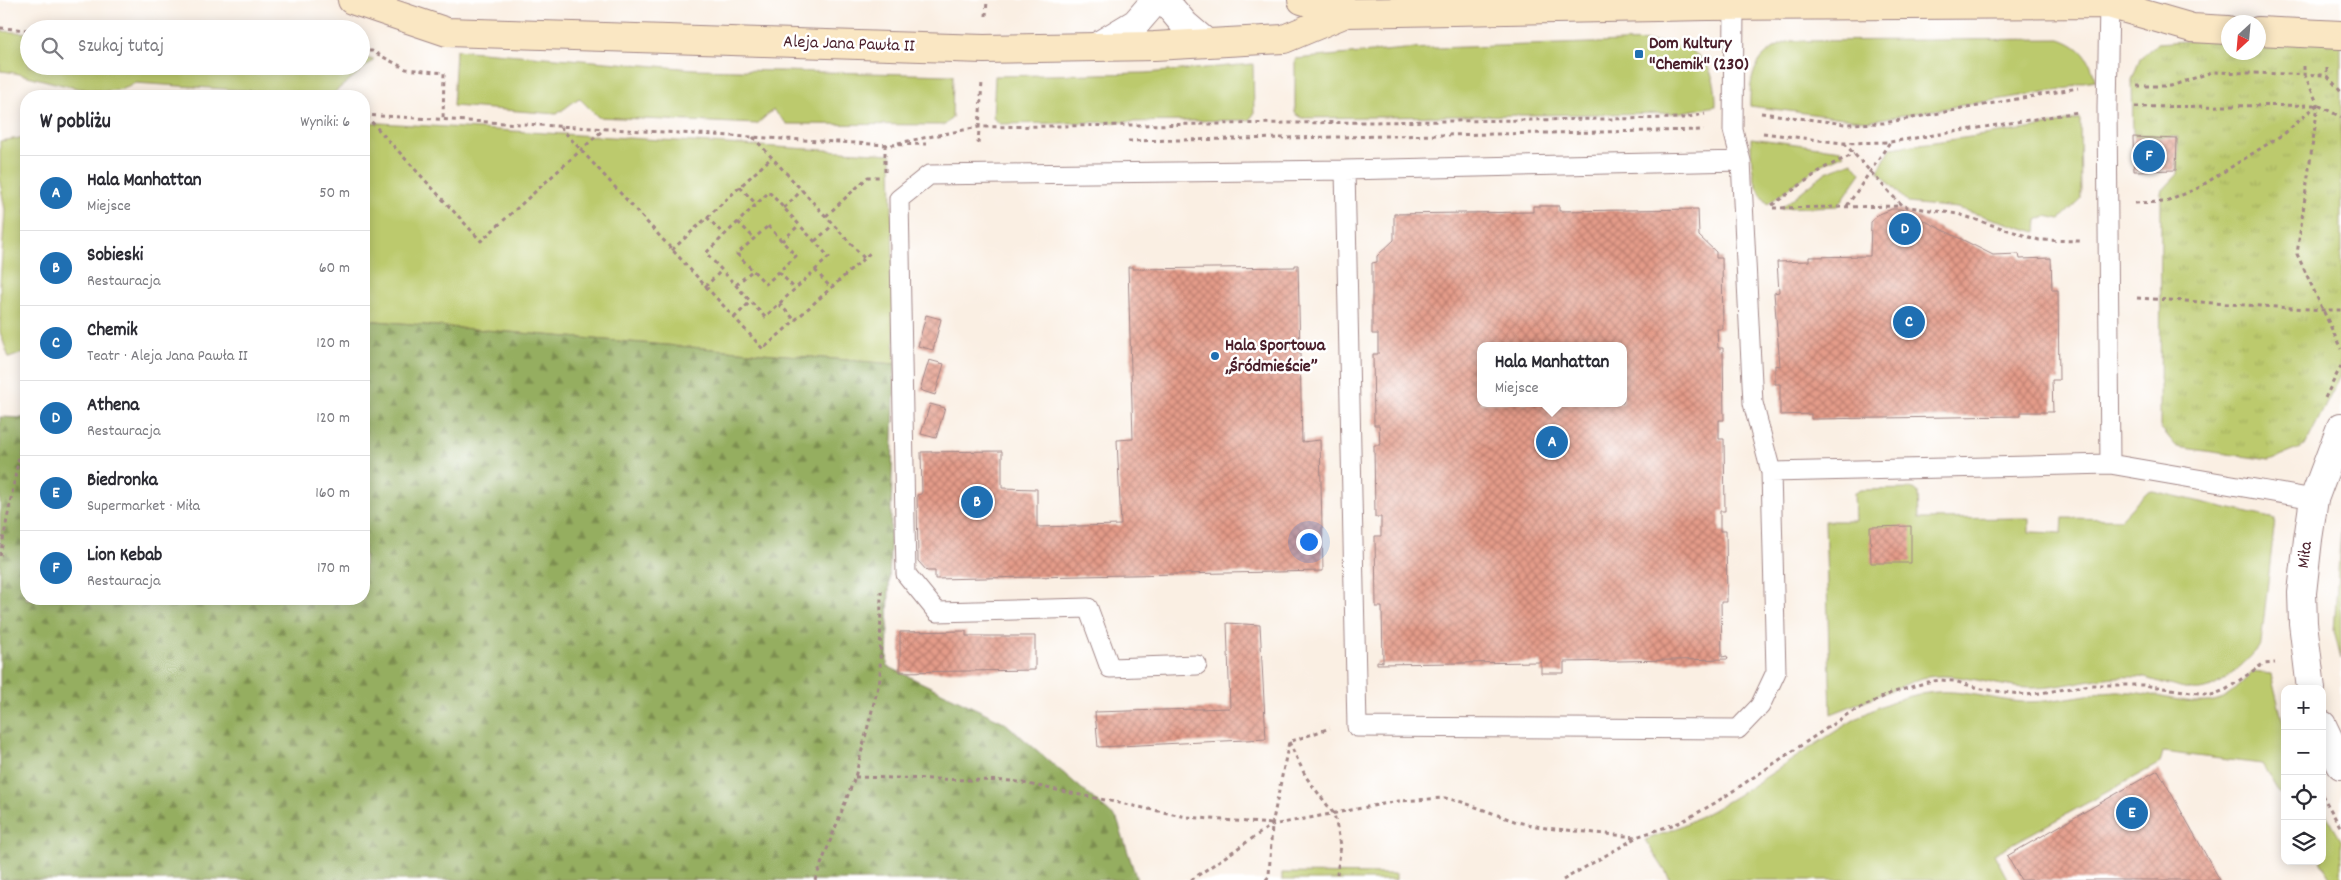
<!DOCTYPE html>
<html lang="pl">
<head>
<meta charset="utf-8">
<style>
  :root { --surface:#fff; --page:#f2f2f3; --text:#2b2b33; --muted:#7c7c81; --line:#e1e1e2; --accent:#1f6fb2 }
  body { margin:0; font-family:Dekko,sans-serif; background:var(--page); color:var(--text) }
  .controls { position:absolute; right:15px; bottom:15px; display:grid; overflow:hidden; border-radius:10px; box-shadow:0 2px 12px #0003 }
  .controls button { width:45px; height:45px; display:grid; place-items:center; padding:0; border:0; border-bottom:1px solid var(--line); background:var(--surface); color:var(--text); font:25px sans-serif }
  .compass { position:absolute; left:2221px; top:15px; width:45px; height:45px; border-radius:50%; background:var(--surface); box-shadow:0 2px 12px #0003; rotate:206deg }
  .you { position:absolute; left:1308px; top:541px; width:18px; height:18px; margin:-12px; border:4px solid #fff; border-radius:50%; background:#1a73e8; box-shadow:0 0 0 8px #1a73e833 }
  .badge { display:grid; place-items:center; width:32px; height:32px; border-radius:50%; background:var(--accent); color:#fff; font-size:16px; font-weight:700 }
  .pin { position:absolute; translate:-50% -50%; border:2px solid #fff; box-shadow:0 1px 5px #0006 }
  .popup { position:absolute; left:1477px; top:342px; width:150px; height:65px; box-sizing:border-box; display:grid; place-content:center; border-radius:10px; background:var(--surface); filter:drop-shadow(0 1px 4px #0005); font-size:16px; white-space:nowrap; color:var(--muted) }
  .popup b { font-size:19px; color:var(--text) }
  .popup::after { content:''; position:absolute; left:50%; top:100%; margin-left:-10px; border:10px solid transparent; border-top-color:var(--surface) }
  .list { margin:0; padding:0; list-style:none }
  h2 { display:flex; justify-content:space-between; align-items:center; height:65px; margin:0; padding:0 20px; font-size:21px }
  h2 small { font-size:16px; font-weight:400; color:var(--muted) }
  .list li { display:grid; grid-template-columns:32px 1fr auto; gap:15px; align-items:center; box-sizing:border-box; height:75px; padding:0 20px; border-top:1px solid var(--line) }
  .list b { display:block; font-size:19px; white-space:nowrap }
  .list p { margin:0; font-size:16px; white-space:nowrap; color:var(--muted) }
  .list em { font-size:16px; font-style:normal; color:var(--muted) }
  .icon { flex:none; width:28px; height:28px; fill:none; stroke:currentColor; stroke-width:2; stroke-linecap:round; stroke-linejoin:round }
  .map { position:relative; flex:none; width:2341px; height:880px; overflow:hidden }
  .search { position:absolute; background:var(--surface); box-shadow:0 2px 12px #0003; left:20px; top:20px; width:350px; height:55px; display:flex; align-items:center; gap:12px; box-sizing:border-box; padding:0 18px; border-radius:28px; color:var(--muted); font-size:19px }
  .panel { position:absolute; background:var(--surface); box-shadow:0 2px 12px #0003; left:20px; top:90px; width:350px; height:515px; border-radius:20px }
  .map>svg:first-child { display:block }
</style>
</head>
<body>
<div class="map">
<svg width="2341" height="880" viewBox="0 0 2341 880">
  <defs>
    <pattern id="forest-firs" width="22" height="20" patternUnits="userSpaceOnUse" patternTransform="scale(1.25)"><rect width="22" height="20" fill="#95ae60"/><path d="M5 1l3.5 6h-7zM16 11l3.5 6h-7z" fill="#7c8d4f"/></pattern>
    <pattern id="park-tufts" width="24" height="20" patternUnits="userSpaceOnUse" patternTransform="scale(1.25)"><rect width="24" height="20" fill="#bcca6d"/><path d="M3 7l-1-3M5 7V3M7 7l1-3M15 17l-1-3M17 17v-4M19 17l1-3" fill="none" stroke="#a3ad5f"/></pattern>
    <pattern id="building-cross-hatch" width="8" height="8" patternUnits="userSpaceOnUse" patternTransform="scale(1.25)"><rect width="8" height="8" fill="#e49b89"/><path d="M0 0l8 8M0 8l8-8" fill="none" stroke="#bb7e70"/></pattern>
  </defs>
  <rect width="100%" height="100%" fill="#fff"/>
  <filter id="ink" filterUnits="userSpaceOnUse"><feTurbulence type="fractalNoise" baseFrequency=".02" numOctaves="2"/><feDisplacementMap in="SourceGraphic" scale="10" xChannelSelector="R" yChannelSelector="G"/><feConvolveMatrix kernelMatrix="1 2 1 2 8 2 1 2 1" color-interpolation-filters="sRGB"/></filter>
  <filter id="wash" filterUnits="userSpaceOnUse"><feTurbulence type="fractalNoise" baseFrequency=".0096" numOctaves="4" result="noise"/><feDisplacementMap in="SourceGraphic" scale="20" xChannelSelector="R" yChannelSelector="G"/><feGaussianBlur stdDeviation="1.12" result="paint"/><feColorMatrix in="noise" values="0 0 0 0 0 0 0 0 0 0 0 0 0 0 0 0 0 1.4 0 .05"/><feComposite in="paint" operator="in"/></filter>
  <g filter="url(#wash)">
    <rect width="100%" height="100%" fill="#faefe3"/>
    <path fill="#bcca6d" stroke="#83744c" d="M0,31L29,33V66H361V57L374,60L330,96L135,83C104,106 35,73 0,71Z
      M2060,39C2081,46 2091,58 2095,80L2083,82L2069,88L1867,121L1750,106C1749,73 1757,51 1791,41Z
      M1589,43C1645,43 1718,26 1716,106L1677,113L1302,118L1295,113V59L1405,49Z
      M456,50L694,69L953,75L952,118L945,125L787,124L773,110L757,124L598,117L579,98L557,114L453,106Z
      M1253,64L1254,114L1249,120L1000,124L993,118L995,76L1146,73Z
      M2080,118L2081,199L2060,219L2046,216L2037,220L2036,232L1957,208L1908,203L1878,171L1891,148L2035,128Z
      M364,122L891,154L895,364L364,320Z
      M26,137V352L9,358L0,332V284L5,210L0,182V141Z
      M1751,138L1841,150L1844,154L1820,165L1768,204C1751,185 1751,162 1751,138Z
      M1852,162L1861,173L1838,206L1781,208L1826,172Z
      M1914,489L1918,492L1919,519L2029,518V532L2062,533L2063,518L2121,519L2147,492L2153,491L2275,519L2261,644C2253,657 2223,683 2209,688C2187,696 2160,679 2138,677C2098,674 2068,688 2032,688C1994,688 1960,670 1922,678L1831,714L1825,521H1855L1854,493L1860,490Z
      M2253,672L2271,674L2285,731V803L2262,764L2163,752L2160,763L1994,854L2008,880H1671L1645,840C1707,820 1759,781 1813,746C1850,722 1884,698 1928,693C1961,688 1990,700 2022,702C2059,703 2094,690 2131,692C2154,694 2193,706 2214,701C2229,698 2242,682 2253,672Z
      M2322,807L2341,840V880H2331L2320,861H2322Z"/>
    <path fill="url(#forest-firs)" stroke="#706646" d="M364,320L895,364L887,666L1004,722L1117,819L1137,880H0V417L26,418V599H364Z"/>
    <path fill="url(#park-tufts)" stroke="#83744c" d="M2228,38V52H2258L2259,38L2341,39V375L2305,446L2270,460L2177,447L2160,427L2161,192L2178,174V137H2133L2132,80L2140,58L2158,43Z
      M2341,526V659L2334,631Z
      M1282,873L1396,874V880H1282Z"/>
    <g id="blocks">
      <path fill="url(#building-cross-hatch)" fill-rule="evenodd" d="M2133,137L2177,139L2176,170L2134,171Z
        M1533,206H1559V211L1698,209L1699,236L1716,252V258H1722L1723,329H1717L1718,348H1723L1724,420H1719V439H1724L1725,511H1720V531H1726L1727,602H1721L1722,657L1727,656L1728,659L1564,662V673H1541V662L1377,664V661L1383,662L1382,607H1376L1375,536H1381V517H1375L1374,445H1380L1379,425H1374L1373,354H1378V334H1372V263L1377,262V256L1394,240V214L1533,212ZM1481,346H1623V403H1481Z
        M1892,209H1901L1993,255L2019,254L2020,259L2051,258L2052,290H2058L2059,380H2052L2053,412H2021V416L1811,419V414L1780,415V384H1775V365L1780,366L1774,293L1779,292L1777,262L1809,261V257L1870,256L1871,222L1877,215Z
        M1295,265H1298L1302,442L1320,440L1323,571L935,579V571H927L918,561L917,495L921,494L922,492L921,452L1002,451V488L1037,489V527L1121,525L1117,440L1133,439L1128,267H1133V269L1295,267Z
        M926,315L941,319L933,350L918,346Z
        M929,360L944,364L935,395L920,390Z
        M930,404L945,408L936,438L921,434Z
        M1911,526V563H1871L1870,527Z
        M1227,623L1260,625L1266,739L1098,747L1095,712L1230,708Z
        M966,631V636H1035V670L900,672V632Z
        M2158,770L2220,880H2021L2007,856Z"/>
    </g>
  </g>
  <g filter="url(#ink)">
    <use href="#blocks" fill-opacity="0" stroke="#a28787" stroke-width="1"/>
    <g fill="none" stroke-linecap="round" stroke-linejoin="round">
      <g stroke="#a28787" stroke-width="21">
        <path id="service" d="M2109,4L2107,108L2110,464
          M1345,170L1357,727L1738,729L1760,706L1776,672L1771,472L1753,403L1741,161L1733,130L1734,6
          M1771,472L2110,464L2314,499
          M1197,665L1110,668L1088,608L937,612L906,574L899,199L929,175L1345,170L1741,161"/>
      </g>
      <g stroke="#a28787" stroke-width="30">
        <path id="minor" d="M2311,689L2303,623L2302,593L2308,539L2314,499L2341,427
          M2322,725L2341,765"/>
      </g>
      <g stroke="#a28787" stroke-width="30">
        <path id="tertiary" d="M1164,0L1185,25L1206,43
          M1096,47L1136,23L1156,0"/>
      </g>
      <g stroke="#a28787" stroke-width="30">
        <path id="secondary" d="M352,0L447,32L984,49L1154,46L1284,39L1346,13
          M1302,0L1346,13L1707,6L2109,4L2127,0
          M2109,4L2192,28L2228,30
          M2258,31L2341,35"/>
      </g>
      <path stroke="#a28787" stroke-width="3" stroke-dasharray="4 4" stroke-linecap="butt" d="M986,16L987,0
        M0,28L29,30
        M361,51H372L406,69L444,73L443,120
        M2304,66V73L2318,105L2297,254L2341,349
        M2327,68V75L2341,92
        M2137,86H2171L2212,72L2327,75
        M2135,107L2318,105L2341,117
        M1761,113L1845,124L1884,123L2078,88
        M364,115L890,145L927,144
        M366,116L481,241L604,129
        M560,127L763,349L871,252
        M1763,133L1843,143L1890,142L2079,112
        M753,137L864,258
        M1128,141L1704,130
        M898,143L979,127L1683,118L1705,114
        M1844,143L1902,206L1958,214L2039,240L2080,241
        M885,144V174
        M978,144L982,82
        M740,187L756,204
        M769,192L829,257L765,317L706,253Z
        M2135,203L2166,202L2198,188L2285,133L2317,105
        M1772,205L1824,168L1854,154
        M1847,206L1890,142
        M784,208L802,190
        M1773,208L1901,206
        M826,216L868,177H880
        M707,217L724,235
        M738,222L754,238
        M768,226L796,256L766,284L737,254Z
        M782,241L799,225
        M815,241L833,225
        M672,250L771,158
        M815,270L831,288
        M779,272L795,289
        M736,285L753,270
        M705,287L722,270
        M2137,298L2323,310H2341
        M779,304L795,320
        M734,318L751,301
        M2325,398L2341,366
        M0,556L26,420
        M1289,742L1306,777L1334,814L1341,845L1337,874
        M855,777L1013,781L1187,817L1272,824
        M2322,795L2341,828
        M815,880L855,777L880,679L881,591
        M1191,880L1272,825L1399,801L1445,798L1462,802L1517,822L1546,828L1636,837L1681,822L1715,803L1848,714L1891,693L1928,682L1940,680L1954,681L1982,689L2027,695L2091,685H2143L2212,695L2227,689L2263,664L2275,663
        M1266,880L1269,876L1272,825L1289,742L1330,728
        M1563,880L1636,838"/>
      <use href="#service" stroke="#fff" stroke-width="19"/>
      <use href="#minor" stroke="#fff" stroke-width="28"/>
      <use href="#tertiary" stroke="#fff" stroke-width="28"/>
      <use href="#secondary" stroke="#fae7c3" stroke-width="28"/>
    </g>
  </g>
  <g fill="#1f6fb2" stroke="#fff" stroke-width="2">
    <rect x="1634" y="49" width="10" height="10" rx="2.5"/>
    <circle cx="1215" cy="356" r="5"/>
  </g>
  <g text-anchor="middle" dominant-baseline="central" stroke-width="5" stroke-linejoin="round" paint-order="stroke">
    <g font-size="18" font-weight="bold" fill="#4a1f2b" stroke="#fff" text-anchor="start">
      <text x="1649" y="44">Dom Kultury<tspan x="1649" dy="21">"Chemik" (230)</tspan></text>
      <text x="1225" y="346">Hala Sportowa<tspan x="1225" dy="21">„Śródmieście”</tspan></text>
    </g>
    <g font-size="18" fill="#4a1f2b" stroke="#fff">
      <text transform="translate(849 45) rotate(2)">Aleja Jana Pawła II</text>
      <text transform="translate(2306 555) rotate(-83)">Miła</text>
    </g>
  </g>
</svg>
<div class="controls">
<button>+</button>
<button>−</button>
<button><svg class="icon" aria-label="locate" viewBox="0 0 24 24"><circle cx="12" cy="12" r="6"/><path d="M12 2v4M12 18v4M2 12h4M18 12h4"/></svg></button>
<button><svg class="icon" aria-label="layers" viewBox="0 0 24 24"><path d="M12 4l9 5-9 5-9-5zM3 14l9 5 9-5"/></svg></button>
</div>
<svg class="compass" viewBox="-18 -18 36 36"><path d="M0-13l5 13h-10z" fill="#e53935"/><path d="M0 13l5-13h-10z" fill="#7c7c81"/></svg>
<div class="you"></div>
<div class="pin badge" style="left:1552px;top:442px">A</div>
<div class="popup"><b>Hala Manhattan</b>Miejsce</div>
<div class="pin badge" style="left:977px;top:502px">B</div>
<div class="pin badge" style="left:1909px;top:322px">C</div>
<div class="pin badge" style="left:1905px;top:229px">D</div>
<div class="pin badge" style="left:2132px;top:813px">E</div>
<div class="pin badge" style="left:2149px;top:156px">F</div>
<div class="search"><svg class="icon" aria-label="search" viewBox="0 0 24 24"><circle cx="10" cy="10" r="6"/><path d="M15 15l6 6"/></svg>Szukaj tutaj</div>
<section class="panel">
<h2>W pobliżu<small>Wyniki: 6</small></h2>
<ul class="list">
<li><span class="badge">A</span><div><b>Hala Manhattan</b><p>Miejsce</p></div><em>50 m</em></li>
<li><span class="badge">B</span><div><b>Sobieski</b><p>Restauracja</p></div><em>60 m</em></li>
<li><span class="badge">C</span><div><b>Chemik</b><p>Teatr · Aleja Jana Pawła II</p></div><em>120 m</em></li>
<li><span class="badge">D</span><div><b>Athena</b><p>Restauracja</p></div><em>120 m</em></li>
<li><span class="badge">E</span><div><b>Biedronka</b><p>Supermarket · Miła</p></div><em>160 m</em></li>
<li><span class="badge">F</span><div><b>Lion Kebab</b><p>Restauracja</p></div><em>170 m</em></li>
</ul>
</section>
</div>
</body>
</html>
